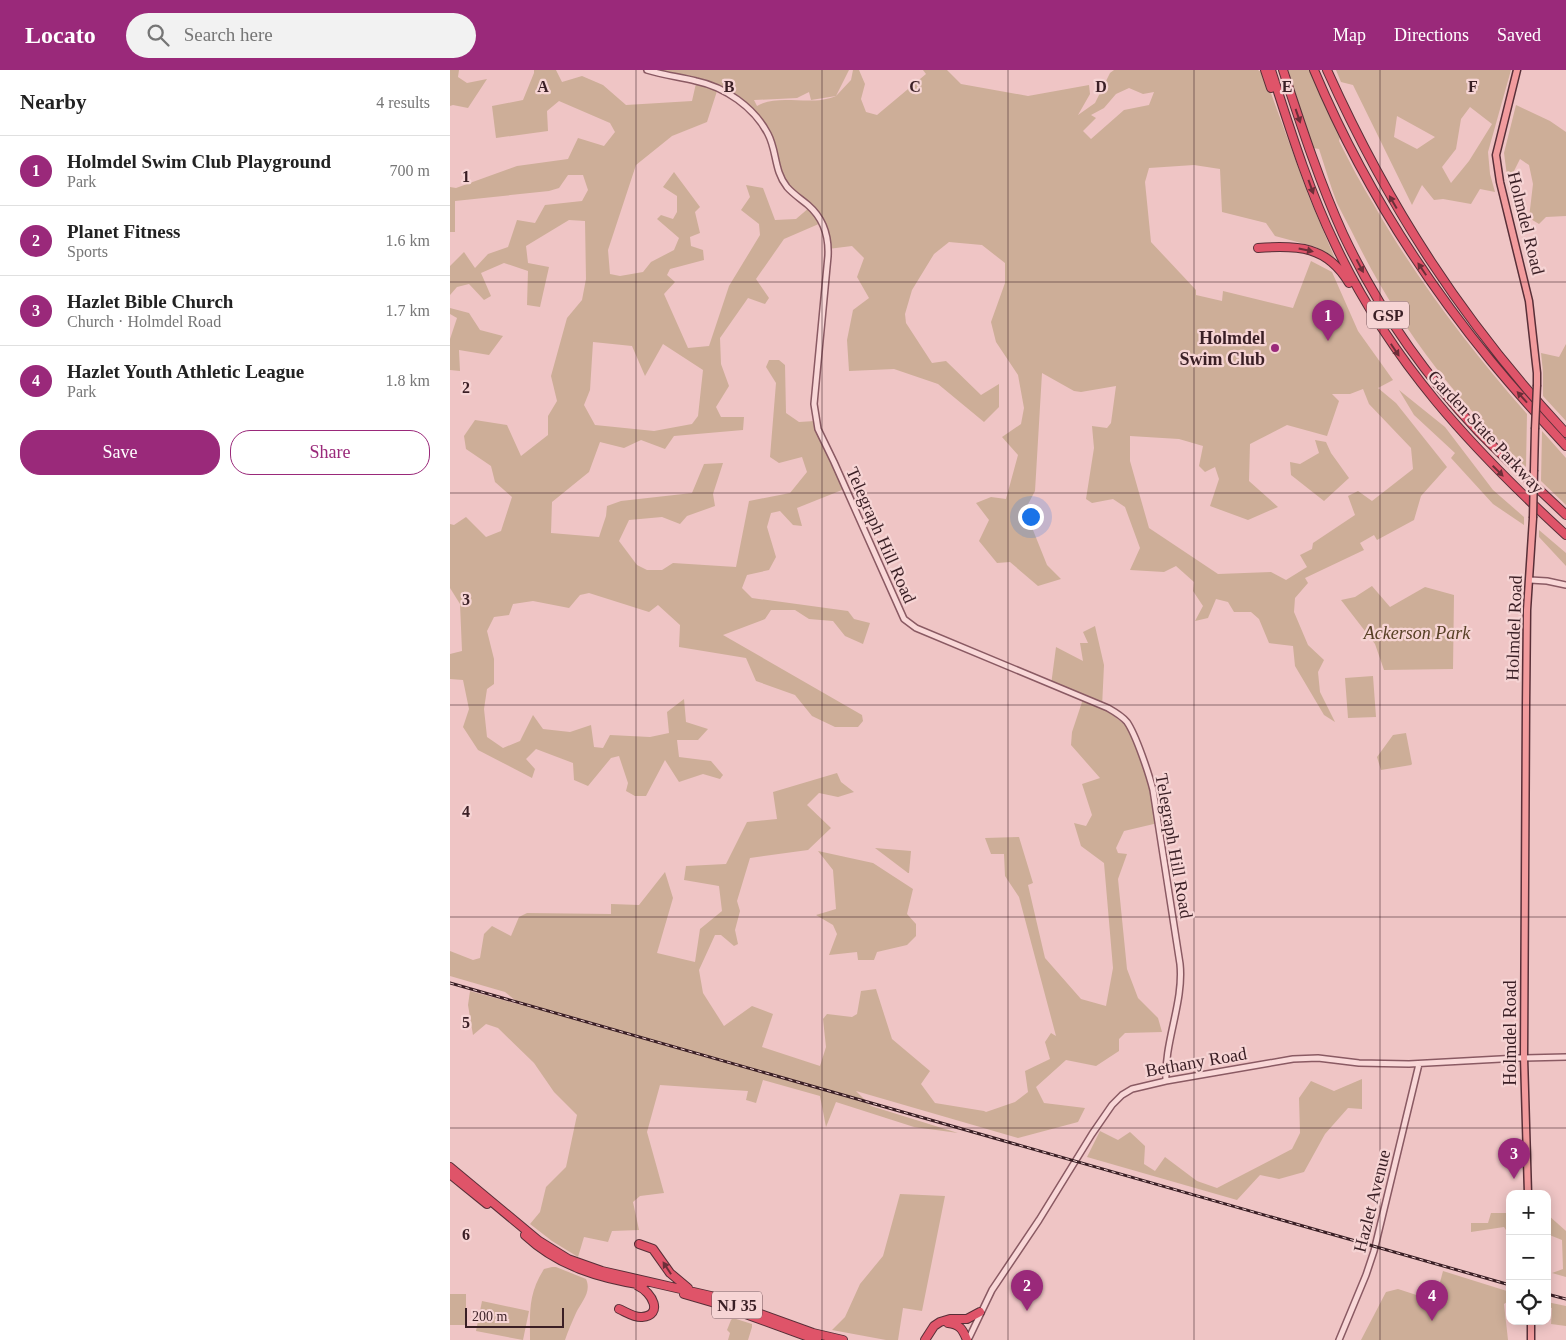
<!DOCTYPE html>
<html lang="en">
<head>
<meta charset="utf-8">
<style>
  :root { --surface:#fff; --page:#f2f2f2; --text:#222; --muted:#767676; --line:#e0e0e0; --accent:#9a297a }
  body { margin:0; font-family:"Times New Roman",serif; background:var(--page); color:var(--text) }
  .controls { position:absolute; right:15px; bottom:15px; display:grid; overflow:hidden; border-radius:10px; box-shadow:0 2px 12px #0003 }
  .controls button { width:45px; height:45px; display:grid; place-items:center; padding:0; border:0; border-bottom:1px solid var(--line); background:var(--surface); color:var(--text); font:25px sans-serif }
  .scale { position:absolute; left:15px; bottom:12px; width:99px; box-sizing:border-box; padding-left:5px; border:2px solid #3a1f25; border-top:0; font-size:14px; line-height:18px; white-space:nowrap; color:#3a1f25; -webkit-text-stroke:4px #f6d4d4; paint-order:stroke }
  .you { position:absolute; left:580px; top:446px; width:18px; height:18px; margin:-12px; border:4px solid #fff; border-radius:50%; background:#1a73e8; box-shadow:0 0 0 8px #1a73e833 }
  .badge { display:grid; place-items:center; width:32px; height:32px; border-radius:50%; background:var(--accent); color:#fff; font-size:16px; font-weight:700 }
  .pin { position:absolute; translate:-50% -41px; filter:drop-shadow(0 1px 2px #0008) }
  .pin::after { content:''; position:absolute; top:26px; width:18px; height:15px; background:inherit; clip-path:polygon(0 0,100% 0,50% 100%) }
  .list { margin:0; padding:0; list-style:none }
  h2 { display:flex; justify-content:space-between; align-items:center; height:65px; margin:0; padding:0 20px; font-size:21px }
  h2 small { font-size:16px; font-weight:400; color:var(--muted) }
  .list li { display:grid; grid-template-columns:32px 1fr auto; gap:15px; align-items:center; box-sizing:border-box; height:70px; padding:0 20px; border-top:1px solid var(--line) }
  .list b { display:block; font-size:19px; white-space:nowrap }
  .list p { margin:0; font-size:16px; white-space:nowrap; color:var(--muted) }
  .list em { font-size:16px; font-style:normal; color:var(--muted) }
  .actions { display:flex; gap:10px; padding:15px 20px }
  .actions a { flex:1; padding:11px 0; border:1px solid var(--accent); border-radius:20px; text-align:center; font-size:18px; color:var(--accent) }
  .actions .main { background:var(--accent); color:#fff }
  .icon { flex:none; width:28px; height:28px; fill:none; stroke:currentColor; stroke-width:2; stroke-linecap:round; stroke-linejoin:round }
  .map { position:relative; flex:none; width:1116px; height:1270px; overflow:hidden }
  header { display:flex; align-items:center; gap:30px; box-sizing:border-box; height:70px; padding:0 25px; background:var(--accent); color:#fff }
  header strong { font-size:24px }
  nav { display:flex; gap:28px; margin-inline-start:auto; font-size:18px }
  .search { width:350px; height:45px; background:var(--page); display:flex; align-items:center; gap:12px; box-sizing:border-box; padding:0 18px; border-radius:28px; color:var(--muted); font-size:19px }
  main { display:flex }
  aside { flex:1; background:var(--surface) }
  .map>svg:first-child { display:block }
</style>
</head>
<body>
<header>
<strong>Locato</strong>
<div class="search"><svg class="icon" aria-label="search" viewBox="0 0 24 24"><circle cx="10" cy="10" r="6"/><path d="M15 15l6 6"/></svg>Search here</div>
<nav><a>Map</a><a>Directions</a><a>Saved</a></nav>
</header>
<main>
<aside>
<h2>Nearby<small>4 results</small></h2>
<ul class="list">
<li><span class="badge">1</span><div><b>Holmdel Swim Club Playground</b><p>Park</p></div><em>700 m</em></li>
<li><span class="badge">2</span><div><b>Planet Fitness</b><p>Sports</p></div><em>1.6 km</em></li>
<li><span class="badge">3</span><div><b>Hazlet Bible Church</b><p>Church · Holmdel Road</p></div><em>1.7 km</em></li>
<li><span class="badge">4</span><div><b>Hazlet Youth Athletic League</b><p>Park</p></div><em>1.8 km</em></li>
</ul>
<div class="actions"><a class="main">Save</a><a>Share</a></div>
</aside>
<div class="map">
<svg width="1116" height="1270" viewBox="0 0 1116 1270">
  <rect width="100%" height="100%" fill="#efc5c5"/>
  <path fill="#cdae98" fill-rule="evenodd" d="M0,0H9L8,7L17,13L37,9L18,38L3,35L0,36Z
    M84,0H106L112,12L132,6L153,15L176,35L242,31L247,9L200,0H399L386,26L401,10L403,0H409L415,14L411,29L416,42L427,45L476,4L473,0H497L511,14L578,26L639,15L640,24L628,45L645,33L660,3L664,0H808L814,4L859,127L886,191L866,177L825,166L816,153L772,142L770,99L744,95L699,98L695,112L701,172L746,220V225L772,231L773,221L843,238L861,191L882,202L908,261L943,310L928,318L946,333L997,397L971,426L964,450L927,470L924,465L910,473L914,480L855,508L858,513L845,528L844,542L858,575L874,590L868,602L870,622L885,652L874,645L845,596L843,576L819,573L809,549L801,542H784L778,532L766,529L758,548L745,551L753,536L743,521L744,512L726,496L714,502L680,500L690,478L675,437L663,429L642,433L636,429L644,378L642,356L657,358L661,353L666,316L631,322L624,321L592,303L585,421L575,440L597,495L611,509L588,516L560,492L547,493L529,471L539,450L526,433L541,427L556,429L568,385L552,367L571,354L574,338L568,305L546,272L541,252L555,213V193L532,175L499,172L484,184L462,220L455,244L456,253L482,293L496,291L531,325L549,314V337L534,352L488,314L444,299L399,301L397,270L403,240L419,228L407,207L414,188L402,176L378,179L371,153L334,169L306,209L319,228L315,234L298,228L270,268L271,294L279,316L266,337L271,347H294L293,360L224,366L215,379L191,370L174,378L150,372L139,402L102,432L101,463L149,467L156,446L157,436L171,431L242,423L254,394L273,393L263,424L265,436L237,446L230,454L212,447L179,450L169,471L187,495L197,500H212L223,493L286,497L299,431L340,423L357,402L352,387L329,393L320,387L326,313L316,297L319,290H329L335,295L336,343L349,352L365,351L397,418L347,438L352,456L343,455L330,441L321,443L317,457L326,487L319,500L297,505L292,518L302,528L398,541L404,549L420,553L413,574L395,566L383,551L359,549L345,540H321L315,549L273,565L412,645L413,651L408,657H385L362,646L345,625L306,611L296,588L229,577L230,555L208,535L199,542L139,523L130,525L119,538L83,531L63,534L59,545L44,547L37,561L44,589V614L37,619L34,639L37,667L53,678L70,671L83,645L93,659L120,662L141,655L144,677L153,678L160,665L200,667L219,663L217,642L234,629L236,652L258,659L248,670H227L229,687L261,691L273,705L270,709L253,704L229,712L215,690L196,726H185L176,721L178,713L169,686L161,688L138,716L124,710L123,693L86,679L76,689L85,699L82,708L28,680L13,657L19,639L13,610L0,609V584L12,581L10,534L0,518V454L4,455L16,447L36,467L51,461L62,427L45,412L41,396L16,379L14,366L25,350L57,355L71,386L98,365V346L107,331L101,306L117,248L132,230L136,209L135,151L119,150L76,176L78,193L99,197L90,237L77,235L78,201L54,193L31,203L41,226L34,230L19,214L7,217L0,225V196L14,182L25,198L38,184L58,177L67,150L85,153L95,135L132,131L138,120L133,105H118L109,118L99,121L5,131V162H0V117L6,118L67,96L118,89L128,68L154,76L165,62L160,53L109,31L97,41L98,61L46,68L42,36L73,30L84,3ZM268,18L292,33L316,60L329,105L360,137L346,149L325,150L313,118L296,115L300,127L291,140L309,154L310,165L279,216L259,276L238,278L214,224L225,212L217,205L220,199L254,190L253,180L241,176L240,167L250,163L245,142L250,137L224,102L213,117L227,126V142L223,149L211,145L207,149L229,168L224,180L201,192L193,202L170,206L160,204L158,180L186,95L222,66L257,52ZM679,18L693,24L704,22L699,35L674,40L641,69L633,61L646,48L641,45L654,38L666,24ZM359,22L361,30L386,26C361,37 329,23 307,36L304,30L347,28ZM143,272L182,276L195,306L213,274L253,300L248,346L242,354L204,361L145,355L134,335L140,320ZM913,319L919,334L961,378L963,399L922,431L908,421L898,426L905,445L863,473L862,479L850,485L857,497L836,510L821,502L768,504L699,458L680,391V366L729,369L753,376L749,396L755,402L765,397L769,409L760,436L798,450L828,437L799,411L800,374L837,355L877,366L889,331L882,324H900Z
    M838,0H859L890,67L889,71C900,93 911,114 924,135C967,210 1020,279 1077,344L1076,397C1005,329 950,258 906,170C900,158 893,145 887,133C880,115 875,97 869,79L863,78Z
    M886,0H1061L1038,82L1040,104L1045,122L1030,119L1021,134L993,129L984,130L972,115L962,135L903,15L891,12ZM1020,37L1042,54L1019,91L1001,113L992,97L1006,79L1011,49ZM947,46L985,67L967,79L944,67Z
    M1066,35L1100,51L1116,62V146L1096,147L1089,154L1079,148L1083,114L1079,95L1070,89L1058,113L1054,83Z
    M0,238L19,243L30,260L53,266L39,285L9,280L10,301L0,300V269L7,248L0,244Z
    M1116,274V351L1093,326V302L1091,283L1109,287Z
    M949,320L995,357L1043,420L1074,447V455L1043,434L1001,388L1005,383L964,345Z
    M1092,361L1116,388V435L1091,411Z
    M865,370L876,372L881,383L899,408L874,431L841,405L840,392L850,394L869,383Z
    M1089,460L1116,483V496L1089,467Z
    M922,516L940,537L975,517L1004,525L1003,599L934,600L925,574L891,530L905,527Z
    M645,556L654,595L652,637L682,660L702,715L708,753L674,761L666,778L668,783L677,784L668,809L677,899L688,928L708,948L712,962L675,963L669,969V981L646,996L616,990L586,1017L594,1033L635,1038L628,1052L568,1068L406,1021L421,1036L508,1063L464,1057L386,1032L376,1057L370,1026L313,1010L306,1033L296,1030L298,1021L210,1015L197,1062L214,1123L190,1126L183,1132L189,1160L162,1161L158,1172L134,1167L128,1187L102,1171L80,1154L90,1142L96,1117L116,1097L127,1045L104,1022L84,993L48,958L36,954L23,965L18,935L20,921L71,935L55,922L0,906V881L23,890L30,888L34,864L42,856L61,866L69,847L77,843L161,844V834L189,835L215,802L223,828L207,883L245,892L250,859L272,841L269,816L234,810L236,796L276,794L297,752L327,749L323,722L387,703L391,712L404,722L388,727L369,723L357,735L381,758L358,780L300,788L287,831L290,841L285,860L288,874L284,876L271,865H265L249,900L253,923L274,956L302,936L323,944L312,977L370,996L376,977L373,949L377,944L402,947L407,944L411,921L426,919L442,969L480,1001L471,1014L485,1033L534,1041L536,1042L565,1032L578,1022L575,1001L600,989L595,972L601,963L606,966L569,827L555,806L554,784H541L535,768L569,767L583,813L578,815L595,888L631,929L656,936L663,898L654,793L631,776L624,753L636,756L642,745L632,714L650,708L621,675L622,662L633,629L601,615L606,577L633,591L630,573H638L633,562Z
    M923,606L926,647L898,648L895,608Z
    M956,663L962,694L961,695L931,700L927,687L943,665Z
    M425,778L461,781L459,803H458Z
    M368,781L423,793L463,819L457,844L466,854V866L457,875L427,882L424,890H408L407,882L379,885L387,864L383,855L366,845L386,839L383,800Z
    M912,1009V1039L898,1038L875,1064L854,1102L829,1109L810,1105L787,1130L637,1087L650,1061L668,1070L680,1062L695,1076L694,1094L705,1101L715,1087L747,1111L767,1118L842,1079L850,1063L849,1028L861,1011L884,1021Z
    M450,1124L495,1126L472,1241L453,1238L448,1270H436L382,1260L395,1247L410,1214L433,1186Z
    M1041,1143H1060V1166L1054,1157L1021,1162V1153H1038Z
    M1098,1145L1116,1161V1207L1102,1203L1113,1199L1112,1170L1097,1164Z
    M102,1197H106L136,1209C142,1222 131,1232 126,1243C122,1252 118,1261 115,1270H80C80,1242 78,1224 94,1199Z
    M993,1201L1060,1222V1230L1054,1234L1058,1270H911L936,1222L948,1219L985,1231Z
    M0,1224H16V1255H0Z
    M32,1231L79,1241L73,1270L26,1261Z
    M1097,1232L1116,1236V1256L1101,1254L1102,1238L1097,1237Z
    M283,1248L302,1254V1257L298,1270H278L280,1263L277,1260L281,1250Z"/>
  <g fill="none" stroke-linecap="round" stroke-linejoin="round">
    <g stroke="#8a5a63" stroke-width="8">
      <path id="minor" d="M197,0C213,5 230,7 246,11C275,17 304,37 318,64C327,81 324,101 337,117C343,124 351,129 358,135C373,148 379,166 378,186L364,334L368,359L384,392L454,549L466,558L658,638C665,642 672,646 677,652C686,665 699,704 703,720L730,894C734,932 714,972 716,1011
        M1080,510L1097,511L1116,515
        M518,1270L542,1220L589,1150L642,1064L662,1035L672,1025L682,1019L716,1011L843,989L868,988L909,993L959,994L1069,988L1116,987
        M889,1270L916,1205L924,1181L969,994"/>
    </g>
    <g stroke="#582f38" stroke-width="9">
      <path id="major" d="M1067,0L1046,85L1050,112L1079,231L1087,303V315
        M1084,400L1085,359
        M1078,1124L1074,987L1076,636L1077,540L1083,448
        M1081,1251V1270"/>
    </g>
    <g stroke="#582f38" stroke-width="10">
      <path id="highway" d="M815,0L821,18
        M821,0C840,59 858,118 885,174C940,291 1022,379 1116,465
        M833,0C851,55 869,111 893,164C927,236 973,303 1028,361C1056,390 1087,417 1116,445
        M864,0C908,105 969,203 1041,291C1065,320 1090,348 1116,376
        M877,0C939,138 1013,252 1116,363
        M808,178C848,175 877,176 899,213
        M0,1097L89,1171L118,1189L152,1201L261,1226L363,1263L393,1270
        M0,1104L37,1134
        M75,1165C108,1196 149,1208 193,1215
        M189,1174L203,1179L220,1203L238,1218
        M234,1224L265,1233L367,1270
        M169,1239C176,1242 185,1248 192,1247C214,1245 202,1222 188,1216
        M498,1253C510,1254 513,1260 517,1270
        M475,1270L484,1256L490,1252L500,1249H517L530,1242"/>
    </g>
    <use href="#minor" stroke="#f9d8d8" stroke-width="5"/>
    <use href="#major" stroke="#f29c9e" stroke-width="6"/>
    <use href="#highway" stroke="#df5469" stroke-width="8"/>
    <g stroke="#3a1f25" stroke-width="3">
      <path id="rail" d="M0,913L1060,1215
        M1097,1224L1116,1229"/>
    </g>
    <use href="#rail" stroke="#f6d4d4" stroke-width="1" stroke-dasharray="4" stroke-linecap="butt"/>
    <g stroke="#582f38" stroke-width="9" stroke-linecap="butt">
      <path id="major-bridge" d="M1085,359L1087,315
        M1083,448L1084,400"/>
    </g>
    <use href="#major-bridge" stroke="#f29c9e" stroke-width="6"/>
  </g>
  <defs><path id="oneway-solid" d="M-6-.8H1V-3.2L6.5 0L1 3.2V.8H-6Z" transform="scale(1.25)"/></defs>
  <g fill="#6c2f39">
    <use href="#oneway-solid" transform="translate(848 46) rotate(71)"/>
    <use href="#oneway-solid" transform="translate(861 117) rotate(70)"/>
    <use href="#oneway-solid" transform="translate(943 132) rotate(-120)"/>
    <use href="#oneway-solid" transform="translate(856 180) rotate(12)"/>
    <use href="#oneway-solid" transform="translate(910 196) rotate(62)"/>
    <use href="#oneway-solid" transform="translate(972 199) rotate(-124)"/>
    <use href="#oneway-solid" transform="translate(945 280) rotate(56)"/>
    <use href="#oneway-solid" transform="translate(1072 327) rotate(-132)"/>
    <use href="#oneway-solid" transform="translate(1048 401) rotate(45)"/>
    <use href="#oneway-solid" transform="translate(217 1198) rotate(-123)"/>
  </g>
  <path fill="none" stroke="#3a1f25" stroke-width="1" stroke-opacity="0.55" d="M186,0V1270M372,0V1270M558,0V1270M744,0V1270M930,0V1270M0,212H1116M0,423H1116M0,635H1116M0,847H1116M0,1058H1116"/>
  <circle fill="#9a297a" stroke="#f6d4d4" stroke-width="2" cx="825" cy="278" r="5"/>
  <g text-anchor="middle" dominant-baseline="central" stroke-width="4.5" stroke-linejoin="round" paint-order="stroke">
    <g fill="#f6d4d4" stroke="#72555a" stroke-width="1">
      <rect x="917" y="231.5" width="42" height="27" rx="4"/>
      <rect x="262" y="1221.5" width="50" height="27" rx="4"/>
    </g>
    <g font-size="16" font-weight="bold" fill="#3a1f25">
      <text x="938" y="245">GSP</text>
      <text x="287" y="1235">NJ 35</text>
    </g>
    <g font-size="18" fill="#3a1f25" stroke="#f6d4d4">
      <text transform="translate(1076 153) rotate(76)">Holmdel Road</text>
      <text transform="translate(1036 362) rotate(47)">Garden State Parkway</text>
      <text transform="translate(431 465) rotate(66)">Telegraph Hill Road</text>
      <text transform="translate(1064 558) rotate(-88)">Holmdel Road</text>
      <text transform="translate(724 776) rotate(80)">Telegraph Hill Road</text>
      <text transform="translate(1060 963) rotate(-90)">Holmdel Road</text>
      <text transform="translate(746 992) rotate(-10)">Bethany Road</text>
      <text transform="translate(922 1131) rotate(-76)">Hazlet Avenue</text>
    </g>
    <g font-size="18" font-weight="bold" fill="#3a1f25" stroke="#f6d4d4" text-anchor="end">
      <text x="815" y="268">Holmdel<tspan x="815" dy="21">Swim Club</tspan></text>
    </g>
    <g font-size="18" font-style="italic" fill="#574025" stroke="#f6d4d4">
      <text x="967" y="563">Ackerson Park</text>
    </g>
  </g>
  <g font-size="16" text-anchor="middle" font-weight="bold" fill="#3a1f25" stroke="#f6d4d4" stroke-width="4.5" stroke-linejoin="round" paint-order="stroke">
    <text x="93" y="22">A</text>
    <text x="279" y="22">B</text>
    <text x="465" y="22">C</text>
    <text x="651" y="22">D</text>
    <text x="837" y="22">E</text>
    <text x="1023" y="22">F</text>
    <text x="16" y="112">1</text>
    <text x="16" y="323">2</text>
    <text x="16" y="535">3</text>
    <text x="16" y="747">4</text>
    <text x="16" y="958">5</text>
    <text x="16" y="1170">6</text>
  </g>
</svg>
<div class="controls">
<button>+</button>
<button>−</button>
<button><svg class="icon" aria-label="locate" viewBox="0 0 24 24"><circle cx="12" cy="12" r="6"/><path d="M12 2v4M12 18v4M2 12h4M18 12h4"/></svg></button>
</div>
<div class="scale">200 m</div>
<div class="you"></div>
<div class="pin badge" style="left:878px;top:271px">1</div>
<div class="pin badge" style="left:577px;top:1241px">2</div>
<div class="pin badge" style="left:1064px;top:1109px">3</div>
<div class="pin badge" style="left:982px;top:1251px">4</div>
</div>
</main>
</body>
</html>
